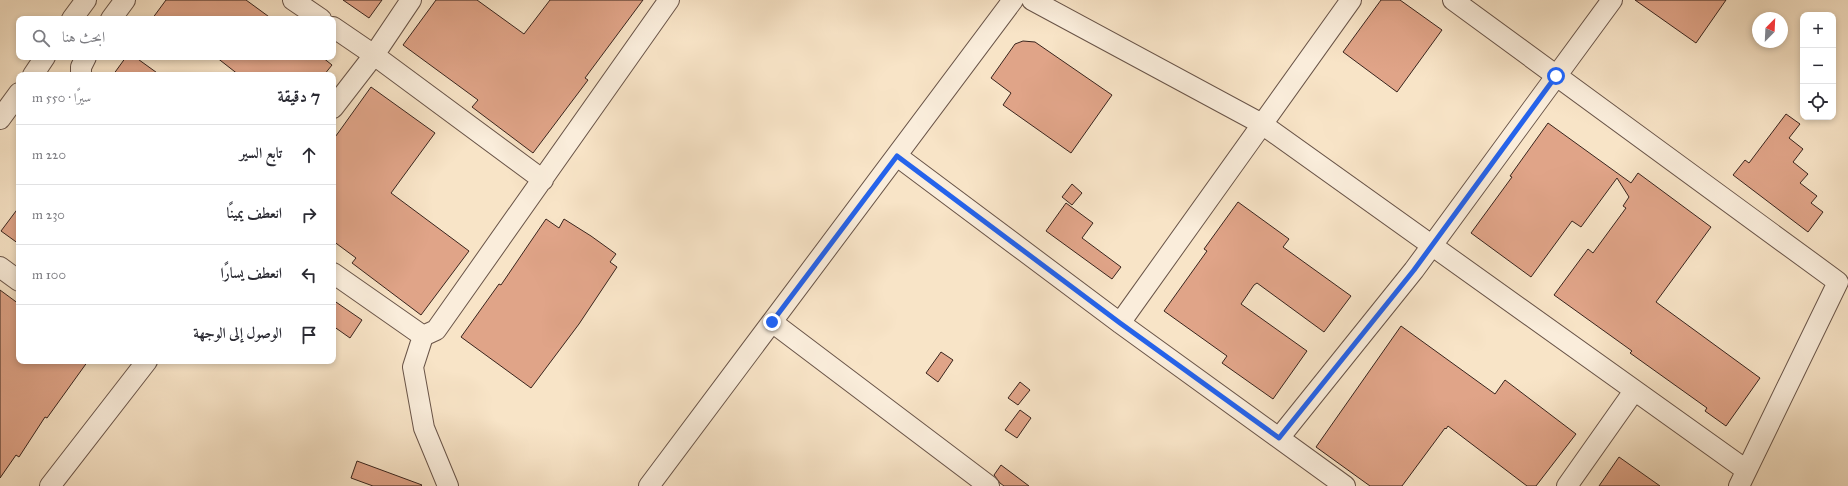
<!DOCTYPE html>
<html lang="ar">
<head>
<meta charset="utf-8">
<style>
  :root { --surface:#fff; --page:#f2f2f3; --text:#2b2b33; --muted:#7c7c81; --line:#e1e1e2 }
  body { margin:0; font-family:"IM FELL Great Primer",Amiri,serif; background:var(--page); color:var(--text); direction:rtl }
  .controls { position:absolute; right:12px; top:12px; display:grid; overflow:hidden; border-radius:8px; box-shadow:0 2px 6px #0003 }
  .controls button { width:36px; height:36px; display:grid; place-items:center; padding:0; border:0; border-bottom:1px solid var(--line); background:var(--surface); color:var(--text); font:20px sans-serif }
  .compass { position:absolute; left:1752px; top:12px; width:36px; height:36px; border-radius:50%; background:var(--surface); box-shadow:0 2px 6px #0003; rotate:24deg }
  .stop { position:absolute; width:12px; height:12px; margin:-9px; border:3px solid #2563eb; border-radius:50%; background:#fff }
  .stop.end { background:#2563eb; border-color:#fff; box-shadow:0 1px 4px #0008 }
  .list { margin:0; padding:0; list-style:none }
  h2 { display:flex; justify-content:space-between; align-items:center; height:52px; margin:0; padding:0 16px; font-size:17px }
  h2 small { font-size:13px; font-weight:400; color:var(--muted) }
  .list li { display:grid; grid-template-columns:26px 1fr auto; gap:12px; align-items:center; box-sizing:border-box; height:60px; padding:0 16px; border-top:1px solid var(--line) }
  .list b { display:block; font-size:15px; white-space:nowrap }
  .list em { font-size:13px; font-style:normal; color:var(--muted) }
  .icon { flex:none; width:22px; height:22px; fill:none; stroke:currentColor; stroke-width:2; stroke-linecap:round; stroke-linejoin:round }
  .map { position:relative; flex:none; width:1848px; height:486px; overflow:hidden; direction:ltr }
  .search { position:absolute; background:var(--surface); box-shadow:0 2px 6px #0003; left:16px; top:16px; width:320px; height:44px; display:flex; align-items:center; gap:10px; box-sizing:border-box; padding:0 14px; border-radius:8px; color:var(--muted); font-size:15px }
  .panel { position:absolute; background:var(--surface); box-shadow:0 2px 6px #0003; left:16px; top:72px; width:320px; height:292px; border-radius:8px; direction:rtl }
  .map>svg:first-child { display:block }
</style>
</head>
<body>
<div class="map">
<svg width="1848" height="486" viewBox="0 0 1848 486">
  <rect width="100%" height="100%" fill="#f8e4c7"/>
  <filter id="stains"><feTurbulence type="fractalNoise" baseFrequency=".005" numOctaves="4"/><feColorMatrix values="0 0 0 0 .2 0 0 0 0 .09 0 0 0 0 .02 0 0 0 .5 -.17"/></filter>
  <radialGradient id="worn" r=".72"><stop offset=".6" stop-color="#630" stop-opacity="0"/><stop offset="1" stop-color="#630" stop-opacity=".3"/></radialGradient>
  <path fill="#e0a488" stroke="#39241d" d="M166,0H246L272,19H152Z
    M343,0H382L369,18Z
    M436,0H477L524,34L550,0H643L585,78L588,80L533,153L472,107L478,100L403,45Z
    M1381,0H1400L1442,30L1397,92L1343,52Z
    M1635,0H1726L1696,43Z
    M1023,41L1035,42L1112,95L1071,153L1003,105L1011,93L991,78L1015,44Z
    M126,57H135L160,75H113Z
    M216,57H322L332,65L324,75H239Z
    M371,87L435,133L391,193L469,251L421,315L352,263L356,258L333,241V140Z
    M1786,114L1800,124L1789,138L1803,149L1793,162L1808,174L1800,183L1817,196L1811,203L1823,212L1808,232L1733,175L1745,160L1749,163Z
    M1548,123L1631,183L1638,173L1711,227L1656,302L1760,378L1726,426L1705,411L1707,408L1630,353L1632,351L1554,295L1588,249L1593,253L1626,208L1623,206L1629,197L1617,178L1581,227L1572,221L1531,277L1471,233L1512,177L1510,176Z
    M1072,184L1082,193L1072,205L1062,197Z
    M1238,202L1289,239L1283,247L1351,296L1324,332L1257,283L1254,285L1241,304L1307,351L1273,399L1222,363L1227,356L1164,311L1207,251L1204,249Z
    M1066,203L1093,223L1082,238L1121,267L1112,279L1046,231Z
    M19,207V244L1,231Z
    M546,219L559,228L564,219L591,236L616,254L610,262L617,267L579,324L531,388L461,337L499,284L501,285Z
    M0,290L19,304V361H88L47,418L45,417L19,457L16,455L0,478Z
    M333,300L362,320L350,338L333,326Z
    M1401,326L1495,394L1505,380L1576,434L1536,486H1527L1448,426L1446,429L1445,428L1402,486H1370L1316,447Z
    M941,352L953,360L938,382L926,373Z
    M1020,382L1030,390L1018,405L1008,398Z
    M1020,410L1031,418L1017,438L1005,430Z
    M1619,457L1660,486H1599Z
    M357,461L422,485L421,486H373L351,478Z
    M1001,465L1029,486H1004L1000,483L994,475Z"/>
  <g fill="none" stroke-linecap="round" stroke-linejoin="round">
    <g stroke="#695448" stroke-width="22">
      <path id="minor" d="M293,0L321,19
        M1032,0L1262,124L1746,470
        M1453,0L1838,282L1739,486
        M72,19L86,0
        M111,19L125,0
        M333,27L374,55L543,180
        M33,75L45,57
        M81,75V67L86,57
        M333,108L374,55L411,0
        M0,119L19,93
        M897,156L1120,323L1345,486
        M0,267L19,281
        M333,273L423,336
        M772,322L989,486
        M1120,323L1351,0
        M1279,438L1414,270L1612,0
        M50,486L147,361
        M448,486L424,428L413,367L423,336L436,330L669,0
        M649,486L1013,0
        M1567,486L1634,391"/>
    </g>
    <use href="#minor" stroke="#faeddb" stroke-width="20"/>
  </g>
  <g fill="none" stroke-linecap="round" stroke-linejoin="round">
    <path stroke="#2563eb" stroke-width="5" d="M772,322L897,156L1120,323L1279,438L1414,270L1556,76"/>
  </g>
  <rect width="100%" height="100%" filter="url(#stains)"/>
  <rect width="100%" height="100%" fill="url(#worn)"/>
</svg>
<div class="controls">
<button>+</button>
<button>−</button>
<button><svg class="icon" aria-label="locate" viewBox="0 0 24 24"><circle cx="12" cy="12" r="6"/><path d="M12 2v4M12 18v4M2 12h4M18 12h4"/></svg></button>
</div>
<svg class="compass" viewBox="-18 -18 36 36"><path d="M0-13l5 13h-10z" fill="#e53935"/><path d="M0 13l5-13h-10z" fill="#7c7c81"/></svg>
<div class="stop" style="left:1556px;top:76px"></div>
<div class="stop end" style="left:772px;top:322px"></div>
<div class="search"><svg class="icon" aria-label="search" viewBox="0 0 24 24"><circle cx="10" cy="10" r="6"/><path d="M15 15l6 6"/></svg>ابحث هنا</div>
<section class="panel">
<h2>7 دقيقة<small>سيرًا · 550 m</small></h2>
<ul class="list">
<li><svg class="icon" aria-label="ahead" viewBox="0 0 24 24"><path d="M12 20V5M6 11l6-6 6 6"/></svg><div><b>تابع السير</b></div><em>220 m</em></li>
<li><svg class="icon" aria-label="right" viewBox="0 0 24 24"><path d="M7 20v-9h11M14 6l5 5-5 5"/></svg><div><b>انعطف يمينًا</b></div><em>230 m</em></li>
<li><svg class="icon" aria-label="left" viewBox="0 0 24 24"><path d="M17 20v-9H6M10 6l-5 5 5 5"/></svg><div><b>انعطف يسارًا</b></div><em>100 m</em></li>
<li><svg class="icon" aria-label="arrive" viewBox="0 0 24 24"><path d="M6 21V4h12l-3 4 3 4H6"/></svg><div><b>الوصول إلى الوجهة</b></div></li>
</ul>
</section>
</div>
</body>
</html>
